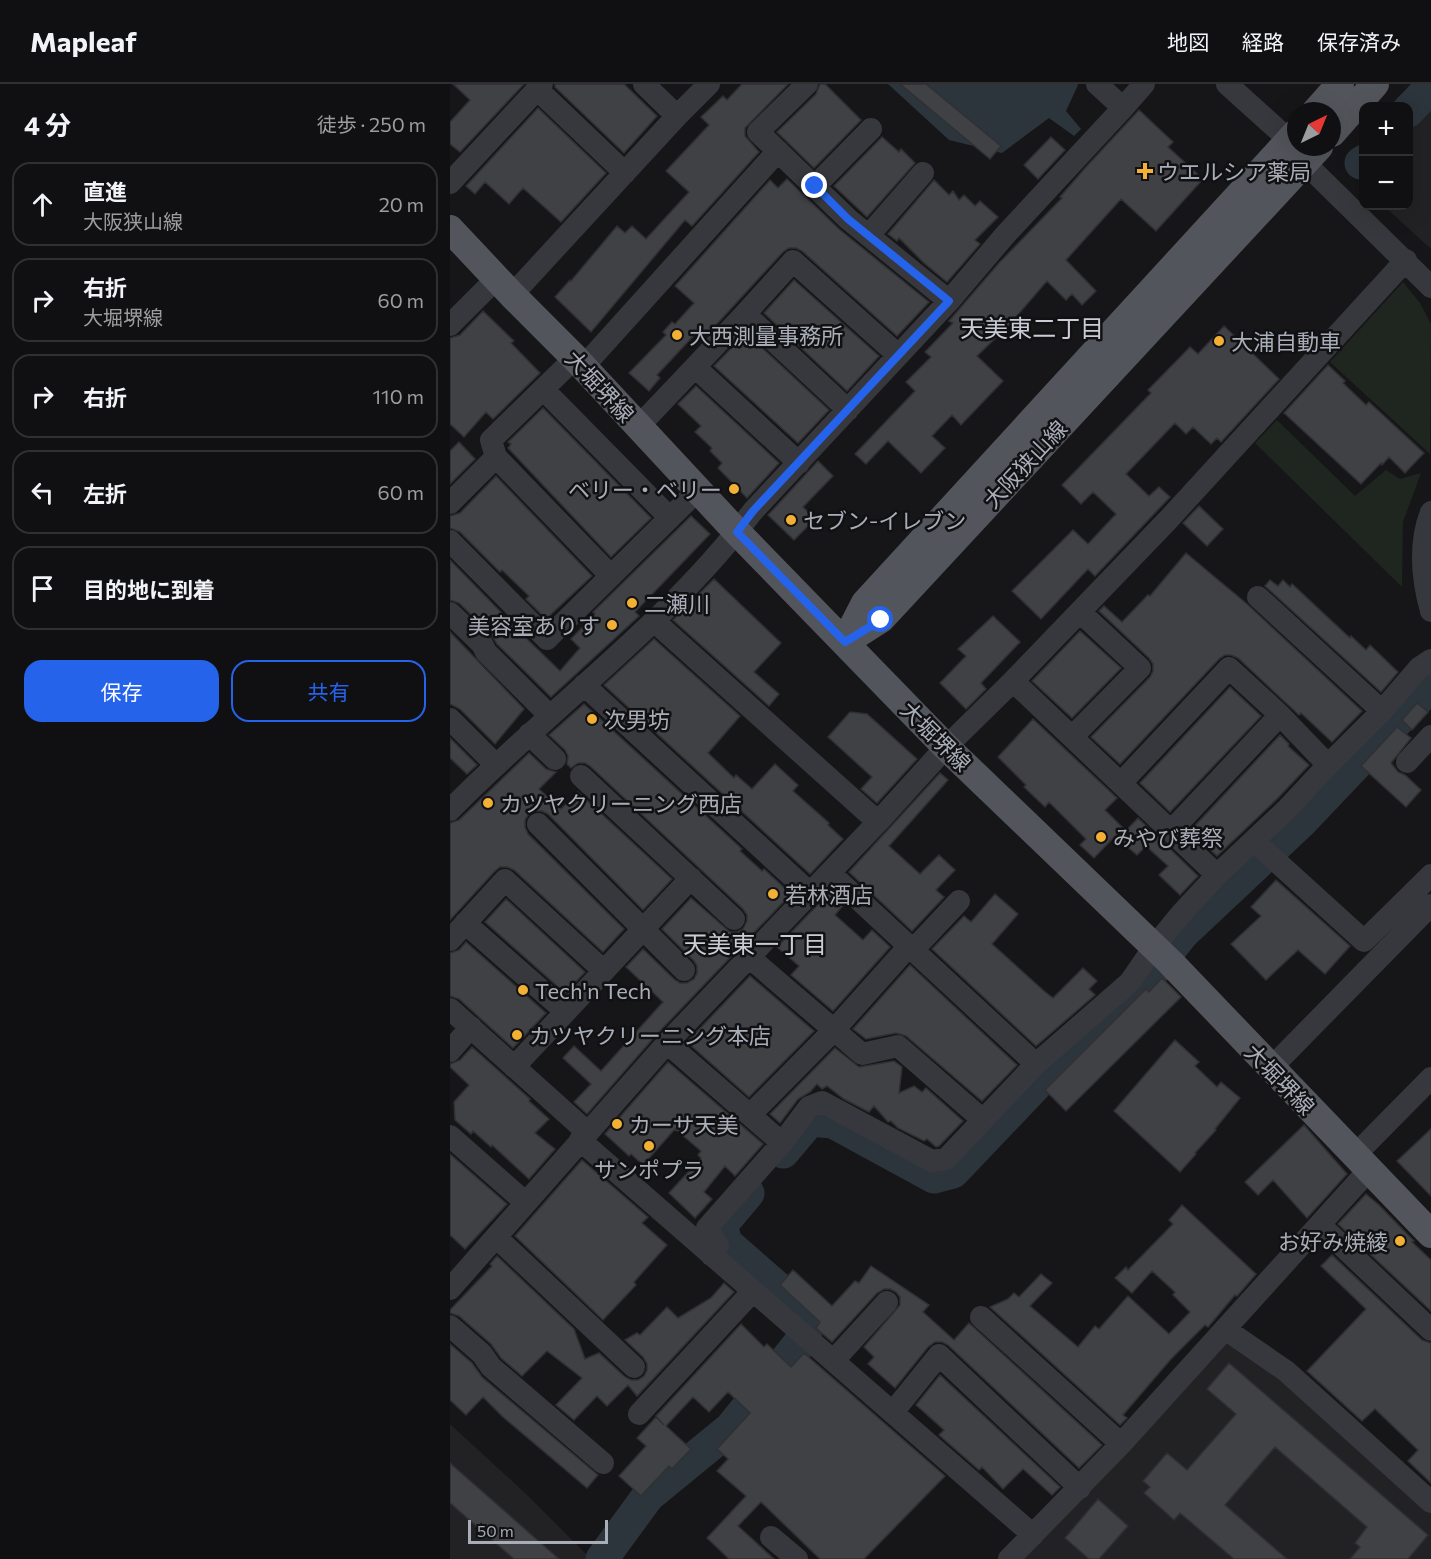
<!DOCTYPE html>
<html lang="ja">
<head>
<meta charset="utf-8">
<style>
  :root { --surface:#101012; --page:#19191b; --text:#f1f3f6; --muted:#9c9d9f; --line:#303032; --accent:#2563eb }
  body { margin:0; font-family:Commissioner,"Noto Sans JP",sans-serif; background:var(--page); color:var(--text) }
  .controls { position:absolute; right:18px; top:18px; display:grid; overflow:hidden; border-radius:12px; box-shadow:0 6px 24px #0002 }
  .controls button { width:54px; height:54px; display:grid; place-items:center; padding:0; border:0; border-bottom:2px solid var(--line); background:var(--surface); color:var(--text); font:30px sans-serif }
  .compass { position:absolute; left:837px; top:18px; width:54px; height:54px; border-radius:50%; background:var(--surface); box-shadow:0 6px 24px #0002; rotate:43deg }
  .scale { position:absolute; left:18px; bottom:15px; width:140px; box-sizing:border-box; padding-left:6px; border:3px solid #a8adb8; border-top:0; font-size:16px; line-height:21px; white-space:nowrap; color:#a8adb8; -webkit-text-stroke:4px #111113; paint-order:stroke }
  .stop { position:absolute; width:18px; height:18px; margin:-14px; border:4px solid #2563eb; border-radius:50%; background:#fff }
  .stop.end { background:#2563eb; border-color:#fff; box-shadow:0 2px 6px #0008 }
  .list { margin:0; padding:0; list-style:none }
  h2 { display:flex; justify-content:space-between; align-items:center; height:78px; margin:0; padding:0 24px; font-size:26px }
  h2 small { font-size:20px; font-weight:400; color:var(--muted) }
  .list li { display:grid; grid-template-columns:39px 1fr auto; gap:18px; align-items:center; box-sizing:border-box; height:84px; margin:0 12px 12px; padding:0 12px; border:2px solid var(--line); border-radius:18px }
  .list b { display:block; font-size:22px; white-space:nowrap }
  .list p { margin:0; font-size:20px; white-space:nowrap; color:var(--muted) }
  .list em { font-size:20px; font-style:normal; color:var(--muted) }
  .actions { display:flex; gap:12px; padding:18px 24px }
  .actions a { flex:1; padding:14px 0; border:2px solid var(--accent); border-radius:18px; text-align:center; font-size:21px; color:var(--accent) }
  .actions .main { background:var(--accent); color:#fff }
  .icon { flex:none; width:33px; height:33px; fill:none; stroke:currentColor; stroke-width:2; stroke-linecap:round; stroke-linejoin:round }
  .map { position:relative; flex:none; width:981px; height:1475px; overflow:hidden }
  header { display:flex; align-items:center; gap:36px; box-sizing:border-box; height:84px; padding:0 30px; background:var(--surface); border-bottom:2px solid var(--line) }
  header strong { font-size:28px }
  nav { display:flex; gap:33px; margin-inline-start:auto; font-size:21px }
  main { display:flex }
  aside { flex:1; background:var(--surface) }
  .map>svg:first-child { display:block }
</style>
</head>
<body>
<header>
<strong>Mapleaf</strong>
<nav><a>地図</a><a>経路</a><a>保存済み</a></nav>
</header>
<main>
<aside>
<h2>4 分<small>徒歩 · 250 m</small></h2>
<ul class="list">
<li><svg class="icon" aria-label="ahead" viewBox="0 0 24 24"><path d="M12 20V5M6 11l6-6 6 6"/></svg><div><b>直進</b><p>大阪狭山線</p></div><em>20 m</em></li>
<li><svg class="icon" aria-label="right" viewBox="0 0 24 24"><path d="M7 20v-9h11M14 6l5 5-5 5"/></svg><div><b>右折</b><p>大堀堺線</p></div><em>60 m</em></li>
<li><svg class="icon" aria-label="right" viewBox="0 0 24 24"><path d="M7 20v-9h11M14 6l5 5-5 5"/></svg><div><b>右折</b></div><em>110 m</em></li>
<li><svg class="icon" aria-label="left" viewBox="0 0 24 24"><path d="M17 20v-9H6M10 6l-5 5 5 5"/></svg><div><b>左折</b></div><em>60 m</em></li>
<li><svg class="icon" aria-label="arrive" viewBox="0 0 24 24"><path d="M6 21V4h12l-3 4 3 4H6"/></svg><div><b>目的地に到着</b></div></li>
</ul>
<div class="actions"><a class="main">保存</a><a>共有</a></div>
</aside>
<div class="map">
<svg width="981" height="1475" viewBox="0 0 981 1475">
  <rect width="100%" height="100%" fill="#161618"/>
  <path fill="#222225" d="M981,10V165L934,122H958L959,35Z
    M775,1259L808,1276L981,1425V1475H574Z
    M0,1340L75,1409L141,1475H0Z"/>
  <path fill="#1e261f" d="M953,198L970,219L981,240L980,370L880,278Z
    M827,336L905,412L936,386L950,395L971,389L953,438L952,503L805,359Z"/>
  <path fill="#2c353c" d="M438,0H627L628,1L616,27L631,45L624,52L599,34L552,69L499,56Z"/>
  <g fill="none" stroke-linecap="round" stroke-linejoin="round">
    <path stroke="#2c353c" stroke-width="33" d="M958,27L981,3
      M911,79L914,77
      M333,1068L360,1036L383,1038L484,1093L503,1088L619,966L693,900L732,850L852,737L981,601L972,594
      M152,1475L198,1412L281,1344L349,1260L362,1234L276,1159L271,1141L298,1109"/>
  </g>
  <path fill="#404145" stroke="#303034" stroke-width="1.5" d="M3,0H74L10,68L0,60V38L20,16Z
    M105,0H174L207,32L174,69L105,3Z
    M292,0H338L295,44V52L309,68L242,142L235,136L141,248L105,213L120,196L121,197L167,142L175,149L182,142L196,155L239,108L216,87L259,41L251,33L273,12L277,16Z
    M370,0H375L411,36L364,84L327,48L366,10Z
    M450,0H476L551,62L540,75Z
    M88,24L156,89L111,138L73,104L59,120L35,98L25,110L16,102Z
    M689,26L723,58L718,63L753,95L706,147L671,115L616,176L646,207L632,221L622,210L616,216L597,197L559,241L527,272L553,297L511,341L502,331L482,352L495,364L471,389L438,357L416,380L405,370L465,307L456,298L481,273L475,268L503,239L499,237L549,179L612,114L610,113L636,83Z
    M432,53L449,68L451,65L465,79L417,133L384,102Z
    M601,53L615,66L588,95L574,81Z
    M337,95L389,145L479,218L447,252L352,167L346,164H339L333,168L254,254L247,248L207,291L210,294L199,307L179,289L216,251L213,248L222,238L225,240L244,219L225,202L320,96L328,104Z
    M484,96L499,111L503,107L509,116L514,111L525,122L530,117L548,133L525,156L530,160L497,198L474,179L449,154L447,157L438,150Z
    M344,196L429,272L397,307L314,229Z
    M33,227L64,257L61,259L90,289L43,335L36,328L14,353L0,340V254L10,251Z
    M774,242L829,295L771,358L767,354L761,360L743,343L736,350L725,339L676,390L699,412L709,403L720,413L645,492L638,485L591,535L562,507L623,446L638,460L666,430L643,408L631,420L612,401L701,309L698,306L740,263L748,270Z
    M296,249L379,326L348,359L264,282Z
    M878,281L895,297L893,299L916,321L919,318L974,369L955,389L939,373L932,381L931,379L911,400L834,329Z
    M246,302L329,379L297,414L268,384L272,379L260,367L262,364L245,348L251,342L228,320Z
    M93,324L201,434L161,473L58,364L61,360L58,358Z
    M9,358L25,375L0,400V367Z
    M368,377L383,392L353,423L365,435L344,456L318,431Z
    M46,392L142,492L96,535L76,515L79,512L52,486L50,488L10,448L0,444V432L10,429Z
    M749,422L773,445L757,462L733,439Z
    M241,432L260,450L185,528L189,532L101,613L47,560L41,550L9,519L0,516V476L78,556L110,587L130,564L121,555L145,530L143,528Z
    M736,469L797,520L912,627L882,658L851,629L849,631L788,574L781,571H775L769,575L670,680L641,653L700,593L703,587V580L699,574L649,527L654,522L672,538L698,511L700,512Z
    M264,495L331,559L304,588L329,610L319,622L223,536Z
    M820,496L828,502L833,496L840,503L842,500L900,554L901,552L916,566L920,561L948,588L931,608L815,502Z
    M543,532L570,558L531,599L536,605L516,625L490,599L516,572L508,565Z
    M630,547L671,584L622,634L582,597Z
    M0,548L74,625L45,660L10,625L0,620Z
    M204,555L290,632L258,669L284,694L286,691L302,705L325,680L348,701L343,707L379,739L378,741L393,755L360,790L154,601Z
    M780,603L811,632L720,728L690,699Z
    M967,619L978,628L962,646L952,636Z
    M134,620L292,765L290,767L312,787L314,785L341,810L207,950L137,1030L124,1018L141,1000L113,974L124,962L151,987L213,918L176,883L193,865L225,896L230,899H237L244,895L247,889V882L244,877L212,845L241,814L280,848H287L293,845L297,837V831L293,825L140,682L135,679H128L121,684L117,680L118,672L115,666L99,651Z
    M400,628L417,630L467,675L427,719L411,705L422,693L378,653Z
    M583,635L667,714L655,726L673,744L644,774L630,761L636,755L599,718L595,723L574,703L576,701L548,673Z
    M947,643L961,654L941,679L948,688L955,691L971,706L956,723L911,682Z
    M830,651L839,660L838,662L859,681L827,715L767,772L740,747Z
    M0,654L27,681L17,690L0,674Z
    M79,669L96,685L106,688L89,705L111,725L128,708L222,795L193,826L98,730L92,727H85L78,731L75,736V743L78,750L174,845L153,868L64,786L57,783H50L45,787L0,836V739L9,736Z
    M490,689L498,696L439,762L470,790L489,771L505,786L486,806L494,813L462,847L399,788Z
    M688,734L748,792L730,811L709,791L718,782L696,762L687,771L668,755Z
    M826,796L900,862L875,890L848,866L816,896L781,860L811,832L801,823Z
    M380,808L394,820L385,831L413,856L422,846L440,863L383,927L341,891L349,882L327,863Z
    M545,810L568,830L542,860L594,907L603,914L633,884L647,897L639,905L645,911L586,962L482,865L514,832L521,838Z
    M56,815L135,888L115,909L35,838Z
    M16,858L96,929L63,964L9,915L0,912V869L9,866Z
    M460,881L567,981L532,1017L456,952L446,949L416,955L403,945Z
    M300,892L364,947L299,1013L237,958Z
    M712,894L731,913L616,1027L595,1006L696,905L699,908Z
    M725,956L749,978L745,982L767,1003L771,998L790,1014L765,1045L766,1046L745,1069L746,1070L730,1088L664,1027Z
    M22,963L80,1015L79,1017L99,1035L85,1049L105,1065L79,1095L42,1061L41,1063L23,1047L21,1050L5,1036L4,1018L19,1001L0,983V980L10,976Z
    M385,964L409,983L444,977L452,983L449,1009L464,1002L472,1008L476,1004L513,1037L489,1062L486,1063L477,1055L474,1057L448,1044L441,1037L438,1038L424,1022L419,1028L394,1015L377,1002L372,1005L367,1000L360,1008L348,1015L330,1039L320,1030Z
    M218,978L313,1060L285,1092L275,1082L254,1108L262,1115L245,1134L219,1109L251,1074L248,1071L251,1067L225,1045L193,1081L181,1070L179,1072L155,1050Z
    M854,1041L897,1090L857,1134L823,1096L808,1111L795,1098Z
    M981,1045V1112L947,1077Z
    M0,1070L57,1120L15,1165L0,1151Z
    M132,1076L198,1133L192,1139L217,1161L184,1198L186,1201L153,1236L65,1152Z
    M916,1110L929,1121L964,1157L962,1158L981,1176V1227L888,1140Z
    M732,1121L806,1190L787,1212L785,1211L758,1243L755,1241L721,1275L673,1331L677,1334L670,1341L540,1223L558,1215L564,1209L569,1213L591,1190L602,1199L580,1222L628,1263L645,1242L649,1245L678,1212L719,1250L740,1228L723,1211L725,1208L702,1187L682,1209L665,1194L676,1183L678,1186L723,1140L719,1136Z
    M882,1171L972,1256L981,1259V1399L958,1377L968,1366L925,1325L912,1337L857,1287L916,1225L871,1182Z
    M47,1172L124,1245L135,1275L149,1269L175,1293L181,1296H188L194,1292L197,1286V1280L193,1273L175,1256L187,1249L190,1251L217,1223L228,1234L261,1214L274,1199L284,1208L187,1312L178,1301L157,1322L147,1312L124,1336L106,1321L132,1294L97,1267L72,1292L51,1274L41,1260L9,1232L0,1229V1226L42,1182L40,1180Z
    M421,1182L479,1221L473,1228L504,1256L519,1239L652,1361L629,1384L498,1261L492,1258H485L478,1263L445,1304L418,1280L424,1273L414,1263L450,1221V1213L446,1208L440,1205H434L427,1209L382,1258L366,1244L370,1238L330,1201L343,1186L382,1222L405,1197L409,1199Z
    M291,1240L314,1263L317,1260L341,1283L354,1269L495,1392L414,1475H370L311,1418L288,1442L324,1475H279L257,1454L296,1412L267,1387L278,1375L267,1365L300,1329L278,1308L259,1328L243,1313L216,1342L241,1365L222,1385L219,1382L191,1412L169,1392L196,1362L187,1354L206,1333L214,1341L206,1332Z
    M0,1260L22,1279L32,1293L148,1391L137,1404L53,1333L33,1313L16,1331L0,1316Z
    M779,1279L978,1451L958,1475H900L910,1463L905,1459L917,1443L825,1363L775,1421L837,1475H784L730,1429L724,1436L694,1409L700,1403L693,1397L717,1369L737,1386L786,1330L757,1305Z
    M490,1291L610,1403L602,1411L573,1385L553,1405L532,1383L529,1386L489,1351L494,1346L466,1321Z
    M0,1379L109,1475H64L0,1419Z
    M648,1415L678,1442L649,1475H639L615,1454Z"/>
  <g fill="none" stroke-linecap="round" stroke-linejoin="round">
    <path stroke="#37383d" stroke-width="22" d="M194,0L227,32
      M357,0L308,48L398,135L499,217
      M647,0L673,24
      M777,0L839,56L855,79L981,203
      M87,5L175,89
      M0,99L92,0
      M365,102L421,45
      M419,151L473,89
      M62,211L227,32L259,0
      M295,230L343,177L448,271
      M0,241L47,194
      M125,274L41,356L46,373L161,492
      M133,283L328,67
      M245,283L295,230L398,326
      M93,305L220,434
      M188,343L245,283L349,379
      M0,419L46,373
      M981,428C969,459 972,495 981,527
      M0,457L97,555L247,407
      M808,513L932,627
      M0,529L32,560L36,568L100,632
      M204,537L428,738
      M563,597L767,791
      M134,601L360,809
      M0,635L46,681
      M79,650L105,675
      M622,653L690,584L630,528
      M957,678L981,652
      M131,692L284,835
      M671,699L779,584L830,631L878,681
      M0,726C99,625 217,541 303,427L499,217L556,150L673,24L694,0
      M88,740L234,886
      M721,747L830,631
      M804,757L914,857L981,791
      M380,789L586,980
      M15,839L115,927
      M0,856L55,796L154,887
      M463,866L509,817
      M299,873L412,970L448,962L533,1036
      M0,925L137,1048
      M217,959L332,1059L359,1023L372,1018L482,1077L496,1075L586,980L680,898L704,863L731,830L767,791L837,725L878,681L932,627L969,584L981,576
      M0,967L21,943
      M64,983L241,794
      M820,985L981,821
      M300,1031L384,946L459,862
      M0,1052L76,1119
      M130,1056L583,1451
      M904,1072L981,994
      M870,1141L981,1246
      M46,1153L184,1283
      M261,1171L268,1162L257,1144L332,1059
      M0,1205L217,959L428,738L496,663L563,597L717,437L956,176
      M531,1233L671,1360
      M0,1242L32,1270L41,1283L153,1379
      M775,1245L836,1287L981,1418
      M384,1276L437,1218
      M443,1328L489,1271L630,1404
      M189,1330L303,1207
      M321,1453L347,1475
      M559,1475L671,1360L918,1087"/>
    <path stroke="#53555c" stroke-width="28" d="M866,27L890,0
      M882,49L925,0
      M0,145L62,211L125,274L287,448L496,663L720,878L981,1150
      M396,556L415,519L846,49
      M395,558L431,535L869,63"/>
  </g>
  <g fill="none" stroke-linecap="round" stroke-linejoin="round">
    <path stroke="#2563eb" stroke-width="8" d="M365,102L398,135L499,217L303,427L287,448L395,558L431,536"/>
  </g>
  <g fill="#f2b134" stroke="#111113" stroke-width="2">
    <path d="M692 78h6v6h6v6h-6v6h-6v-6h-6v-6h6z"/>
    <circle cx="227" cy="251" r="6"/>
    <circle cx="769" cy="257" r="6"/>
    <circle cx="284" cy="405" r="6"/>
    <circle cx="341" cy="436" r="6"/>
    <circle cx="182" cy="519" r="6"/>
    <circle cx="162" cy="541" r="6"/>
    <circle cx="142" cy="635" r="6"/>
    <circle cx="38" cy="719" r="6"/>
    <circle cx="651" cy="753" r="6"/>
    <circle cx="323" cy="810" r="6"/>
    <circle cx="73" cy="906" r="6"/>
    <circle cx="67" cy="951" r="6"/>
    <circle cx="167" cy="1040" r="6"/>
    <circle cx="199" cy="1062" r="6"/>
    <circle cx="950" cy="1157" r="6"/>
  </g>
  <g text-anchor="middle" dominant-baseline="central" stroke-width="5" stroke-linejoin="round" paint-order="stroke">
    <g font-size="22" fill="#a8adb8" stroke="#111113" text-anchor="start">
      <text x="707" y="87">ウエルシア薬局</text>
      <text x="239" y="251">大西測量事務所</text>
      <text x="781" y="257">大浦自動車</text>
      <text x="272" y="405" text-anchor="end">ベリー・ベリー</text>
      <text x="353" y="436">セブン-イレブン</text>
      <text x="194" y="519">二瀬川</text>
      <text x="150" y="541" text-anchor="end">美容室ありす</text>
      <text x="154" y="635">次男坊</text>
      <text x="50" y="719">カツヤクリーニング西店</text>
      <text x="663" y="753">みやび葬祭</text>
      <text x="335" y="810">若林酒店</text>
      <text x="85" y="906">Tech'n Tech</text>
      <text x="79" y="951">カツヤクリーニング本店</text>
      <text x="179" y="1040">カーサ天美</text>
      <text x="199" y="1085" text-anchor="middle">サンポプラ</text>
      <text x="938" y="1157" text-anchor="end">お好み焼綾</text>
    </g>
    <g font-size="22" fill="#a8adb8" stroke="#111113">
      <text transform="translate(150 302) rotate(47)">大堀堺線</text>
      <text transform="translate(575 380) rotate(-47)">大阪狭山線</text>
      <text transform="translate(486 652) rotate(45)">大堀堺線</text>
      <text transform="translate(830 995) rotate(46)">大堀堺線</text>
    </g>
    <g font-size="24" fill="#c9ccd4" stroke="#111113">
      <text x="582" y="243">天美東二丁目</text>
      <text x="305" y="859">天美東一丁目</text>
    </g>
  </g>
</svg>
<div class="controls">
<button>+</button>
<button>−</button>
</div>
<svg class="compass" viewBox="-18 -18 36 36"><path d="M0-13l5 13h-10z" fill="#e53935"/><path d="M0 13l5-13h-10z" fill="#9c9d9f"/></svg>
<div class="scale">50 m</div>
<div class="stop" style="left:431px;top:536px"></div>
<div class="stop end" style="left:365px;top:102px"></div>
</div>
</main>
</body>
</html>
